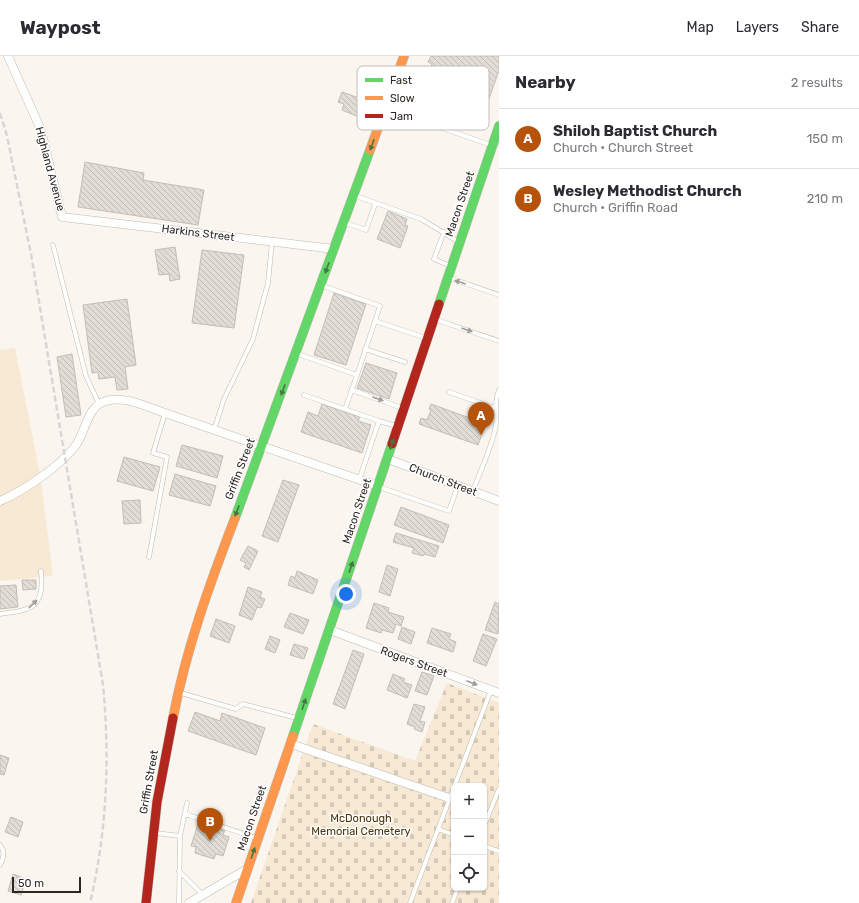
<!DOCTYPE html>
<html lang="en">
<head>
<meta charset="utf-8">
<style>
  :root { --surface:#fff; --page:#f7f7f7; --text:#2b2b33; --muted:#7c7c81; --line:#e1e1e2; --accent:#b45309 }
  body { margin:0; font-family:Rubik,sans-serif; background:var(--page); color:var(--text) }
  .controls { position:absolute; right:12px; bottom:12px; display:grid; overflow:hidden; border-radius:6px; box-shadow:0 1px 3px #0004 }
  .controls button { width:36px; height:36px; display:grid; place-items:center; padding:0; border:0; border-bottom:1px solid var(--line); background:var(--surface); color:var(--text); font:20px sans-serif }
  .scale { position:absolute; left:12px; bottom:10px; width:69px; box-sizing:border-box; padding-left:4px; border:2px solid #2c2821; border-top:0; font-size:11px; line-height:14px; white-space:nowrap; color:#2c2821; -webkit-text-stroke:3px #fff; paint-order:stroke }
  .you { position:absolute; left:346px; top:538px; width:14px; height:14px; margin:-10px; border:3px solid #fff; border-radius:50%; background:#1a73e8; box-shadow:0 0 0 6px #1a73e833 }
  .badge { display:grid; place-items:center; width:26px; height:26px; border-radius:50%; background:var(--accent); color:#fff; font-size:13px; font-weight:700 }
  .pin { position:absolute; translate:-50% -33px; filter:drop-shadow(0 1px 2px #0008) }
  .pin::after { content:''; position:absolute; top:21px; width:14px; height:12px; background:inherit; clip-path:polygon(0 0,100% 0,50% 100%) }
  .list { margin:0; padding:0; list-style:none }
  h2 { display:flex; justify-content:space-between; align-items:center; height:52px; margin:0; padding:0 16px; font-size:17px }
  h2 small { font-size:13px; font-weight:400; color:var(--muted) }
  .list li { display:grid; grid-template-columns:26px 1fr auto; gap:12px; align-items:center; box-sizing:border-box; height:60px; padding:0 16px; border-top:1px solid var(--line) }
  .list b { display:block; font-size:15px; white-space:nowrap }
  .list p { margin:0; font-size:13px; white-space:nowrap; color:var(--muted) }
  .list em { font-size:13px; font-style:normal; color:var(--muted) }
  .icon { flex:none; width:22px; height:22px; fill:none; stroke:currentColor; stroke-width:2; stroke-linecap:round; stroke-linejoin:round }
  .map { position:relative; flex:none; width:499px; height:847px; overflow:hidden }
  header { display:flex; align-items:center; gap:24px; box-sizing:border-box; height:56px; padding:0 20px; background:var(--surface); border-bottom:1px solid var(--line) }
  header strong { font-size:19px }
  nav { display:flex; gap:22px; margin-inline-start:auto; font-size:14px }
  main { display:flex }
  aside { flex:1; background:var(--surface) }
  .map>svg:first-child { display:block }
</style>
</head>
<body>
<header>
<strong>Waypost</strong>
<nav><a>Map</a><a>Layers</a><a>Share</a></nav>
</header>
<main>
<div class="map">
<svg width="499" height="847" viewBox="0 0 499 847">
  <defs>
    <pattern id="cemetery-stones" width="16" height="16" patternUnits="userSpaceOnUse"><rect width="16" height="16" fill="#f7e9d4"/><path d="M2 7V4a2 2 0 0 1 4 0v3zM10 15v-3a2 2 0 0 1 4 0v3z" fill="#d4c8b6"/></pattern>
    <pattern id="building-back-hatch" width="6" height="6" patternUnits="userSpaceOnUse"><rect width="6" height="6" fill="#e1dcd6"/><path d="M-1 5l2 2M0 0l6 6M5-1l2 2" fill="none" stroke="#c1bdb7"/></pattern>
  </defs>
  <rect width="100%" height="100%" fill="#faf5ef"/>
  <path fill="url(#cemetery-stones)" fill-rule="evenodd" d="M447,627L499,647V847H251L313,668L415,705ZM454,730H484V832H454Z"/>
  <path fill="#f7e9d4" d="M15,292L40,418L53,520L0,525V294Z"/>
  <path fill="url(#building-back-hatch)" stroke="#c2bdb7" d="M431,0H499V17H498L478,74L416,54L432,8L428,6Z
    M342,36L365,44L359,61L342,54L344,48L338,46Z
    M85,106L144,117L143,124L204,134L198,169L78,151Z
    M388,155L407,163L405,169L408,170L400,192L377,183Z
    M175,191L180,223L170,225L169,218L159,219L155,194Z
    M202,194L244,199L234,272L192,267Z
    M334,237L366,248L346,309L314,299Z
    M127,243L136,309L125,311L128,333L117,334L115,321L99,323L98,316L92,317L83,249Z
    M72,298L81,359L66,361L57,301Z
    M366,307L397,317L389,343L357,332Z
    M322,348L360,361L358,365L371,369L362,397L301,376L308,356L318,360Z
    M431,348L486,368L478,389L419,368L421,362L427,364L431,354L429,353Z
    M182,389L223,400L217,422L176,410Z
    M124,401L160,411L153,435L117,425Z
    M175,418L216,430L210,450L169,439Z
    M283,424L299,429L278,486L262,480Z
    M140,444L141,467L124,468L122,445Z
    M401,451L449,469L443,487L394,469Z
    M396,477L439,490L435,501L424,498L423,500L412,497L414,492L393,486Z
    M248,490L258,495L249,514L244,511L246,507L240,504Z
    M387,509L398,513L390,540L379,536Z
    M297,515L318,524L313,538L288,529L291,520L295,522Z
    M22,524H36V533L23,534Z
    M16,529L18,551L0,553V530Z
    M248,531L262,536L260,541L265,543L261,552L257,551L252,564L239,559Z
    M495,546L499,548L498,578L485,574Z
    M374,547L389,552L388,556L404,561L401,570L396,568L393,577L382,574L381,577L366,572Z
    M290,557L309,564L303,578L284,571Z
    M216,563L235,570L229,587L210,580Z
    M402,571L415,576L411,588L398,583Z
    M432,572L451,578L449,583L456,586L453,596L427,587Z
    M483,578L497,583L486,610L473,605Z
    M270,580L280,584L275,597L265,593Z
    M294,588L308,592L304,603L290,599Z
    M353,594L364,598L345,653L333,648Z
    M422,616L434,620L427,639L415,635Z
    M393,618L405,623L403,626L412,629L407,642L387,634Z
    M414,648L425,651L420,665L425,666L422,676L414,673L415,671L407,668Z
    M195,656L220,665L222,657L265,672L256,699L188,675Z
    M0,699L9,702L4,719L0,718Z
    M11,761L23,766L18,781L5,776Z
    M199,765L225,774L223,779L229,781L223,800L216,798L214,803L195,797L196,791L191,790Z
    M13,818L26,823L21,839L8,835Z"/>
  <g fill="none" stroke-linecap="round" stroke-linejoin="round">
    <g stroke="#bebab3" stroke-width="5">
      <path id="lane" d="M387,53L491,89
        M356,140L421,163L459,186
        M346,167L366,174L375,148
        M444,176L434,203L450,210
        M53,189L86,320L99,348
        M450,222L499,239
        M323,230L380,250L357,319
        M437,264L499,285
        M375,265L426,282
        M365,293L405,306
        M298,298L357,319L345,353
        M352,334L402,352
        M449,336L495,352
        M304,339L379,365L359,424
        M379,365L396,370
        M214,374L224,343L253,283L268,227L272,186
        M379,431L449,455L458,429
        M473,435C480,415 494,387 496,368C498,355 493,348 499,334
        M149,501L167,401L153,397L165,357
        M0,558C32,554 45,552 41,515
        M181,637L236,653L243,648L297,662
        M185,758L256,782
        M484,770L499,733
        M438,773L454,779
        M156,777L180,780L187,747
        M0,789C5,795 4,802 0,809
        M484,790L499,795
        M179,815L203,839
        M179,847L180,780
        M410,847L491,634
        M452,847L458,832"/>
    </g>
    <g stroke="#bebab3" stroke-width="9">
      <path id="street" d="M8,0L41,74L62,161L334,193
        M388,403L499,445
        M0,445C23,435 61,410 76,389C86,375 87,350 106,345C124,339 147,351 165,357L378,430
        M330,574L499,637
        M291,688L449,742
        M189,847L247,813"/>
    </g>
    <g stroke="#bebab3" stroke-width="10">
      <path id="fast" d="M439,248L499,70
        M235,462L370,94
        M293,680L392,388"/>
    </g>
    <g stroke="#bebab3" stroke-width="10">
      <path id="slow" d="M370,94L404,0
        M173,662C186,593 210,527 235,462
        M236,847L293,680"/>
    </g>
    <g stroke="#bebab3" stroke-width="10">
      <path id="jam" d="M392,388L439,248
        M146,847L157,746L173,662"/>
    </g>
    <use href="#lane" stroke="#fefefd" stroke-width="4"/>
    <use href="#street" stroke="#fefefd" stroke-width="8"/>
    <use href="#fast" stroke="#63d668" stroke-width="9"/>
    <use href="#slow" stroke="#ff974d" stroke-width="9"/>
    <use href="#jam" stroke="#b3261e" stroke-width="9"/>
    <path stroke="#d8d6d5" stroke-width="2.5" stroke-dasharray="6 3" stroke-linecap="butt" d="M0,57L7,80L31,198L103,629C110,702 107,776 90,847"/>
  </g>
  <defs><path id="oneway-solid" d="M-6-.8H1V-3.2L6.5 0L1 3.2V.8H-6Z"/></defs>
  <g fill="#457641">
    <use href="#oneway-solid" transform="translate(372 89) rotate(110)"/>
    <use href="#oneway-solid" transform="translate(327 212) rotate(110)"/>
    <use href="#oneway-solid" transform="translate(283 334) rotate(110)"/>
    <use href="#oneway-solid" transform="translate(392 388) rotate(-71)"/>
    <use href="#oneway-solid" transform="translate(237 455) rotate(111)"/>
    <use href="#oneway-solid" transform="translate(351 511) rotate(-71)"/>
    <use href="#oneway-solid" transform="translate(304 648) rotate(-71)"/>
    <use href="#oneway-solid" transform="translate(253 797) rotate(-71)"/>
  </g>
  <g fill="#a09e9a">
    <use href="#oneway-solid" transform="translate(460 226) rotate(-161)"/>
    <use href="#oneway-solid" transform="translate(467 274) rotate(19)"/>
    <use href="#oneway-solid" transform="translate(378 343) rotate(19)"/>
    <use href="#oneway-solid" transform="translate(33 548) rotate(-44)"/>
    <use href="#oneway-solid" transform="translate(472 627) rotate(21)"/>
  </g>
  <g text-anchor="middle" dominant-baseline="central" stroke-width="3" stroke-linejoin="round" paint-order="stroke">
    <g font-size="11" fill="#2c2821" stroke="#fff">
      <text transform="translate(50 113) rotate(75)">Highland Avenue</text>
      <text transform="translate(460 148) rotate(-71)">Macon Street</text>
      <text transform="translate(198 177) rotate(7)">Harkins Street</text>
      <text transform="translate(240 413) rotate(-69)">Griffin Street</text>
      <text transform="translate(443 424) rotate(21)">Church Street</text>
      <text transform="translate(357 455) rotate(-71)">Macon Street</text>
      <text transform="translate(414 606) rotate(20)">Rogers Street</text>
      <text transform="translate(149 726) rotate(-80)">Griffin Street</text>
      <text transform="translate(252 762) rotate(-71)">Macon Street</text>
    </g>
    <g font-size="11" fill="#4a3306" stroke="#fff">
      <text x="361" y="762">McDonough<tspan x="361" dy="13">Memorial Cemetery</tspan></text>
    </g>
  </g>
  <rect x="357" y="10" width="132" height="64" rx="6" fill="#fff" stroke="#c0bebc" stroke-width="1"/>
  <rect x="365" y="22" width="18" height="4" fill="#63d668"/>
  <rect x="365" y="40" width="18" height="4" fill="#ff974d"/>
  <rect x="365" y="58" width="18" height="4" fill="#b3261e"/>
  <g font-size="11" fill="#2c2821">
    <text x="390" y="28">Fast</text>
    <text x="390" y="46">Slow</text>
    <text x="390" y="64">Jam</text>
  </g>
</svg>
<div class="controls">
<button>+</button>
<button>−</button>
<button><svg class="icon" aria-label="locate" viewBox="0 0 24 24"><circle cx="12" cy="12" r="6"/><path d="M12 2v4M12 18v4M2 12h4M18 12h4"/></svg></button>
</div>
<div class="scale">50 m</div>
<div class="you"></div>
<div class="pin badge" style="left:481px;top:379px">A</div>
<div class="pin badge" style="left:210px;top:785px">B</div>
</div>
<aside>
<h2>Nearby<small>2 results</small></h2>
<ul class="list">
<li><span class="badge">A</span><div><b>Shiloh Baptist Church</b><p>Church · Church Street</p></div><em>150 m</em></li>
<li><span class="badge">B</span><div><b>Wesley Methodist Church</b><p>Church · Griffin Road</p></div><em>210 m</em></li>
</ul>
</aside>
</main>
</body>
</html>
